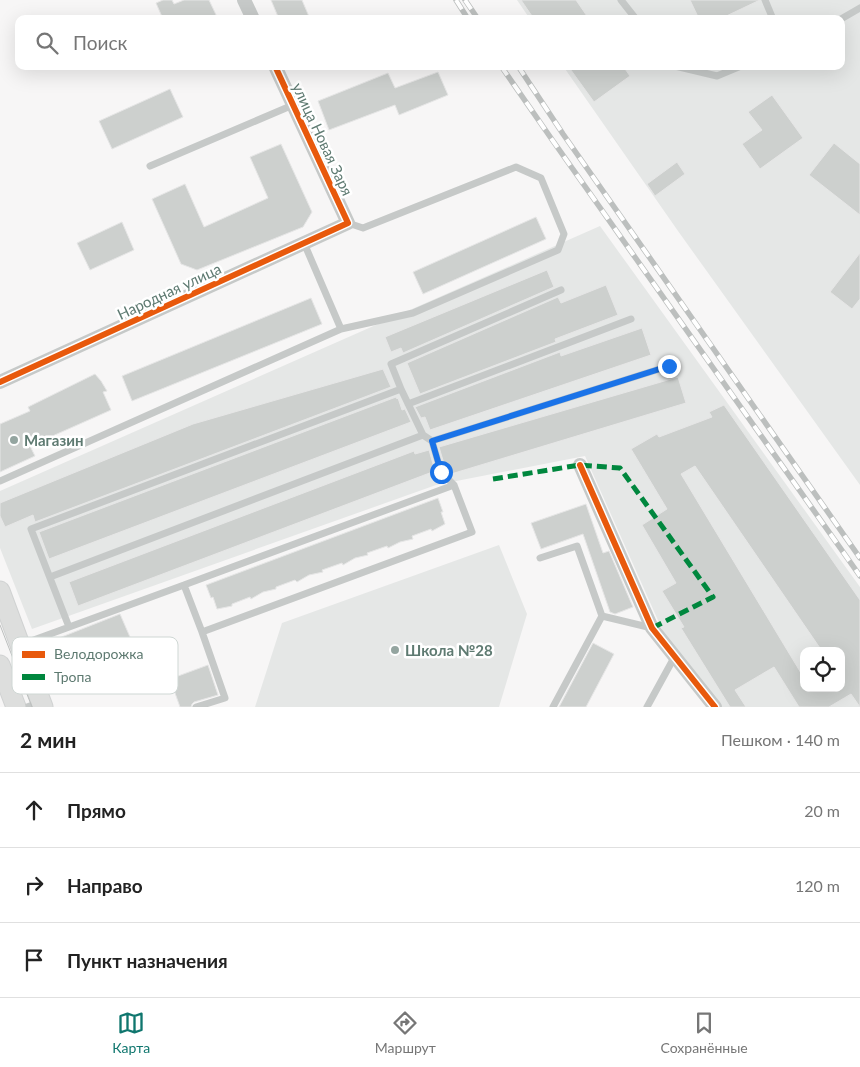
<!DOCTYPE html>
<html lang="ru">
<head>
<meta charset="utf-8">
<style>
  :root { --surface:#fff; --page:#f6f6f6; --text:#222; --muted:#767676; --line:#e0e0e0; --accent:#0f766e }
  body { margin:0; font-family:Lato,sans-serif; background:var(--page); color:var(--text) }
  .controls { position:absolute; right:15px; bottom:15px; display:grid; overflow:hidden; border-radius:10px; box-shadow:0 5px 20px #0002 }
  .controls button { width:45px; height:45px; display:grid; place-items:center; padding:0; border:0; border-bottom:1px solid var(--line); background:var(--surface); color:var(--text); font:25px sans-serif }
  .stop { position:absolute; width:15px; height:15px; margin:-11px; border:4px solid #1a73e8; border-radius:50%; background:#fff }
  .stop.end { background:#1a73e8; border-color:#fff; box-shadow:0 1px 5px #0008 }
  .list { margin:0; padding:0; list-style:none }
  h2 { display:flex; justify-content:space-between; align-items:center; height:65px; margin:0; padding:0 20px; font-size:21px }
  h2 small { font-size:16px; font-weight:400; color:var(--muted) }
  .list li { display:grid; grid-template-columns:32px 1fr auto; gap:15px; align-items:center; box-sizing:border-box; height:75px; padding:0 20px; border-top:1px solid var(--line) }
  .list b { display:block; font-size:19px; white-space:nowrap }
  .list em { font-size:16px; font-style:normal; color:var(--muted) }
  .icon { flex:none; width:28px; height:28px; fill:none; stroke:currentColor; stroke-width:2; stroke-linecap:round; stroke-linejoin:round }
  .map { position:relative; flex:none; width:860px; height:707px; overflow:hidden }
  .search { position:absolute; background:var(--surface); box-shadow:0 5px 20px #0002; left:15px; right:15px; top:15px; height:55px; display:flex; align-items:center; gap:12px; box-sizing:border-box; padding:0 18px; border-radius:10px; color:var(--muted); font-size:19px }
  .sheet { height:290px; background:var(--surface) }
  nav { display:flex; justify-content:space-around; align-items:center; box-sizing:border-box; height:70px; border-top:1px solid var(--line); background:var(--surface); font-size:14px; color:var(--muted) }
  nav a { display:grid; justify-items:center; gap:2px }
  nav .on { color:var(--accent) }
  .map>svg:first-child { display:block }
</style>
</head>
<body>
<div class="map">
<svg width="860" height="707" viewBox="0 0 860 707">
  <rect width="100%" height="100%" fill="#f7f6f6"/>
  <path fill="#e5e7e6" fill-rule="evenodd" d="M517,0H860V485L678,231L563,66H841V19H530Z
    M600,226L860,587V707H719L665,636L585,456L436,485L32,629L0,548V491ZM804,651H841V688H804Z
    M499,545L527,614L499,707H255L282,623Z"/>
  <path fill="#cdd0ce" stroke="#e6e6e6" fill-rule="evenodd" d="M163,0H172L174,4L184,0H209L218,19H163L156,3Z
    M271,0H302L310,19H279Z
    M521,0H576L589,19H534Z
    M690,0H760L720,19H699Z
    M568,66H623L630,76L594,102Z
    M438,72L448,95L399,115L395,105L329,130L318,101L388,73L395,88Z
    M170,89L183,117L112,149L99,121Z
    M772,95L803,138L760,169L742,144L762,130L748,112Z
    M834,143L860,164V215L809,175Z
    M281,144L312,212L303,227L197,270L181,264L152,199L185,184L204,227L268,198L250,157Z
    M677,162L685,174L655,196L647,184Z
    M536,217L546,239L423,294L413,272Z
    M122,222L134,250L90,270L77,243Z
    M860,253V299L852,309L830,292Z
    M547,270L554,287L403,353L401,348L391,352L385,337Z
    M606,285L618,315L555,339L556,342L420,394L407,363L558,297L561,303Z
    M311,298L322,324L132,401L122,376Z
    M642,328L651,355L430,430L425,417L421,418L415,407L560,352L561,356Z
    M383,369L391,387L35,522L33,515L5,527L0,516V503L193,424Z
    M95,374L101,381L107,391L103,392L111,410L30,446L35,456L0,472V424L30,411L28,407Z
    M678,377L686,403L451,474L447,466L445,467L439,447Z
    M396,397L397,399L398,398L402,410L405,409L411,422L49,559L39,532Z
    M724,405L860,600V707L851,694L829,707H799L774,667L735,690L746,707H730L681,628L684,627L662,591L676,583L642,525L667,509L631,449L657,434L659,437L712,417L709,412ZM695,466L822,651H841V688H804V678L681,474Z
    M429,450L435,471L78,606L69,582L414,451L415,454Z
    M438,498L443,512H441L445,524L432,531L431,529L412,536L413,539L400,542L388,548L387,546L367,553L368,555L355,558L343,565L342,563L322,570L323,572L309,575L297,582L295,580L276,587V589L263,592L251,599L250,597L232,604V606L217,609L213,597L211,598L206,585Z
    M586,504L603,553L609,551L633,607L615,614L610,612L583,534L541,549L531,523Z
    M120,614L133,644L71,669L59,638Z
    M593,643L614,654L586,707H559Z
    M208,665L218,695L194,702L192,704L191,707H180L170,679Z"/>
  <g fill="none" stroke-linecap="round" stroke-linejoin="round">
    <g stroke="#d0d2d2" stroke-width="21">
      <path id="secondary" d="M0,591L43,707
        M0,665L16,707"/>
    </g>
    <path stroke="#c6c9c8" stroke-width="7" d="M621,0L636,19
      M765,0L773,19
      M841,19L860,8
      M675,66L717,76L741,66
      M150,166L293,105
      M341,329L413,313L558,250L564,234L541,178L516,167L363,228L348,223
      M401,389L423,435L432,441L669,366
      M408,404L631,319
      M432,441L441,472L454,485
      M0,481L341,329L304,243
      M540,558L577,546L602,616L652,628
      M50,577L423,435
      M69,627L31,529L401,389L391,364L561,290
      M20,645L184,585L202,632L472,532L454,485L184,585
      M27,707L41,702
      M196,707L225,698L202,632
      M553,707L602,616
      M647,707L675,656"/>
    <path stroke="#c6c9c8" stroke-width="14" d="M244,0L253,19
      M0,382L348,223L275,66
      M580,465L652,628L715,707"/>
    <use href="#secondary" stroke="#dddedd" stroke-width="19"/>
    <path stroke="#bcbfbe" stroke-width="1" d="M0,625L32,707"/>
    <g stroke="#bcbfbe" stroke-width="5.5">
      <path id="rail" d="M456,0L468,19
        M465,0L478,19
        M501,66L553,141L860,576
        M518,66L563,134L860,558"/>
    </g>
    <use href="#rail" stroke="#fff" stroke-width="4" stroke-dasharray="11" stroke-linecap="butt"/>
    <path stroke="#00873e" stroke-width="5" stroke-dasharray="10 5" stroke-linecap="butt" d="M493,479L580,465L620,468L713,597L652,628"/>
    <g stroke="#fff" stroke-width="9">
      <path id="cycleway" d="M0,382L348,223L275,66
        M580,465L652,628L715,707"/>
    </g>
    <use href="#cycleway" stroke="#e8590c" stroke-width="6"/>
  </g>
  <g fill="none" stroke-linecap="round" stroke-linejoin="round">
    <path stroke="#1a73e8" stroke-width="6" d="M441,472L432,441L669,366"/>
  </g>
  <g fill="#94a5a0" stroke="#fff" stroke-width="2">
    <circle cx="14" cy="440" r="5"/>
    <circle cx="395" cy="650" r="5"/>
  </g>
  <g text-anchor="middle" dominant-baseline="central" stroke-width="5" stroke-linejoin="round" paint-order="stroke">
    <g font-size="15" fill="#5e7a71" stroke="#fff">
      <text transform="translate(323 139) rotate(65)">улица Новая Заря</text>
      <text transform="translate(169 291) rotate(-25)">Народная улица</text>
    </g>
    <g font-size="15" font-weight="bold" fill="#5e7a71" stroke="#fff" text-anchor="start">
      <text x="24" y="440">Магазин</text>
      <text x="405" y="650">Школа №28</text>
    </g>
  </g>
  <rect x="12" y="637" width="166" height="57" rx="8" fill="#fff" stroke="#cfd7d4" stroke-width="1"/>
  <rect x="22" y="651" width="23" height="7" fill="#e8590c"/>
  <rect x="22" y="674" width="23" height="6" fill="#00873e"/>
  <g font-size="14" fill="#5e7a71">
    <text x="54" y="659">Велодорожка</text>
    <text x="54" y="682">Тропа</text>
  </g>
</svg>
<div class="controls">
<button><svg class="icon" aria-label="locate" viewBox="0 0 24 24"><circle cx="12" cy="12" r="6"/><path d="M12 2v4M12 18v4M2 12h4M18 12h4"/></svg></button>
</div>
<div class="stop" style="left:441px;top:472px"></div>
<div class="stop end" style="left:669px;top:366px"></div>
<div class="search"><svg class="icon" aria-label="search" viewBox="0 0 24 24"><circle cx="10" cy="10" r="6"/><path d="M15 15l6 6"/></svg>Поиск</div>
</div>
<section class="sheet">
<h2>2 мин<small>Пешком · 140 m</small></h2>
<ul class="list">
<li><svg class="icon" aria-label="ahead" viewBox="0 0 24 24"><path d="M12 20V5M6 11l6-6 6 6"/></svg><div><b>Прямо</b></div><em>20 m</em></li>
<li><svg class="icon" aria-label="right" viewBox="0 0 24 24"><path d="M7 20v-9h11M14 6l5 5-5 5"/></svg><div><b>Направо</b></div><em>120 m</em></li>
<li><svg class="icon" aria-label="arrive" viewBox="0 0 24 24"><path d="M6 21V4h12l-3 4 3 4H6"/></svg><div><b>Пункт назначения</b></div></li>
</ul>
</section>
<nav>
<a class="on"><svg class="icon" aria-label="map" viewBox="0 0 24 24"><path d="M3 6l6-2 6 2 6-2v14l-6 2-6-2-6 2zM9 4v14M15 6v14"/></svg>Карта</a>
<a><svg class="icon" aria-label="directions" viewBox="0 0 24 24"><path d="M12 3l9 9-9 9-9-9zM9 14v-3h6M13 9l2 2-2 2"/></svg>Маршрут</a>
<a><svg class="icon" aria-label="saved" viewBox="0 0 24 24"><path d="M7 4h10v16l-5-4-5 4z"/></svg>Сохранённые</a>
</nav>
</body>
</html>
